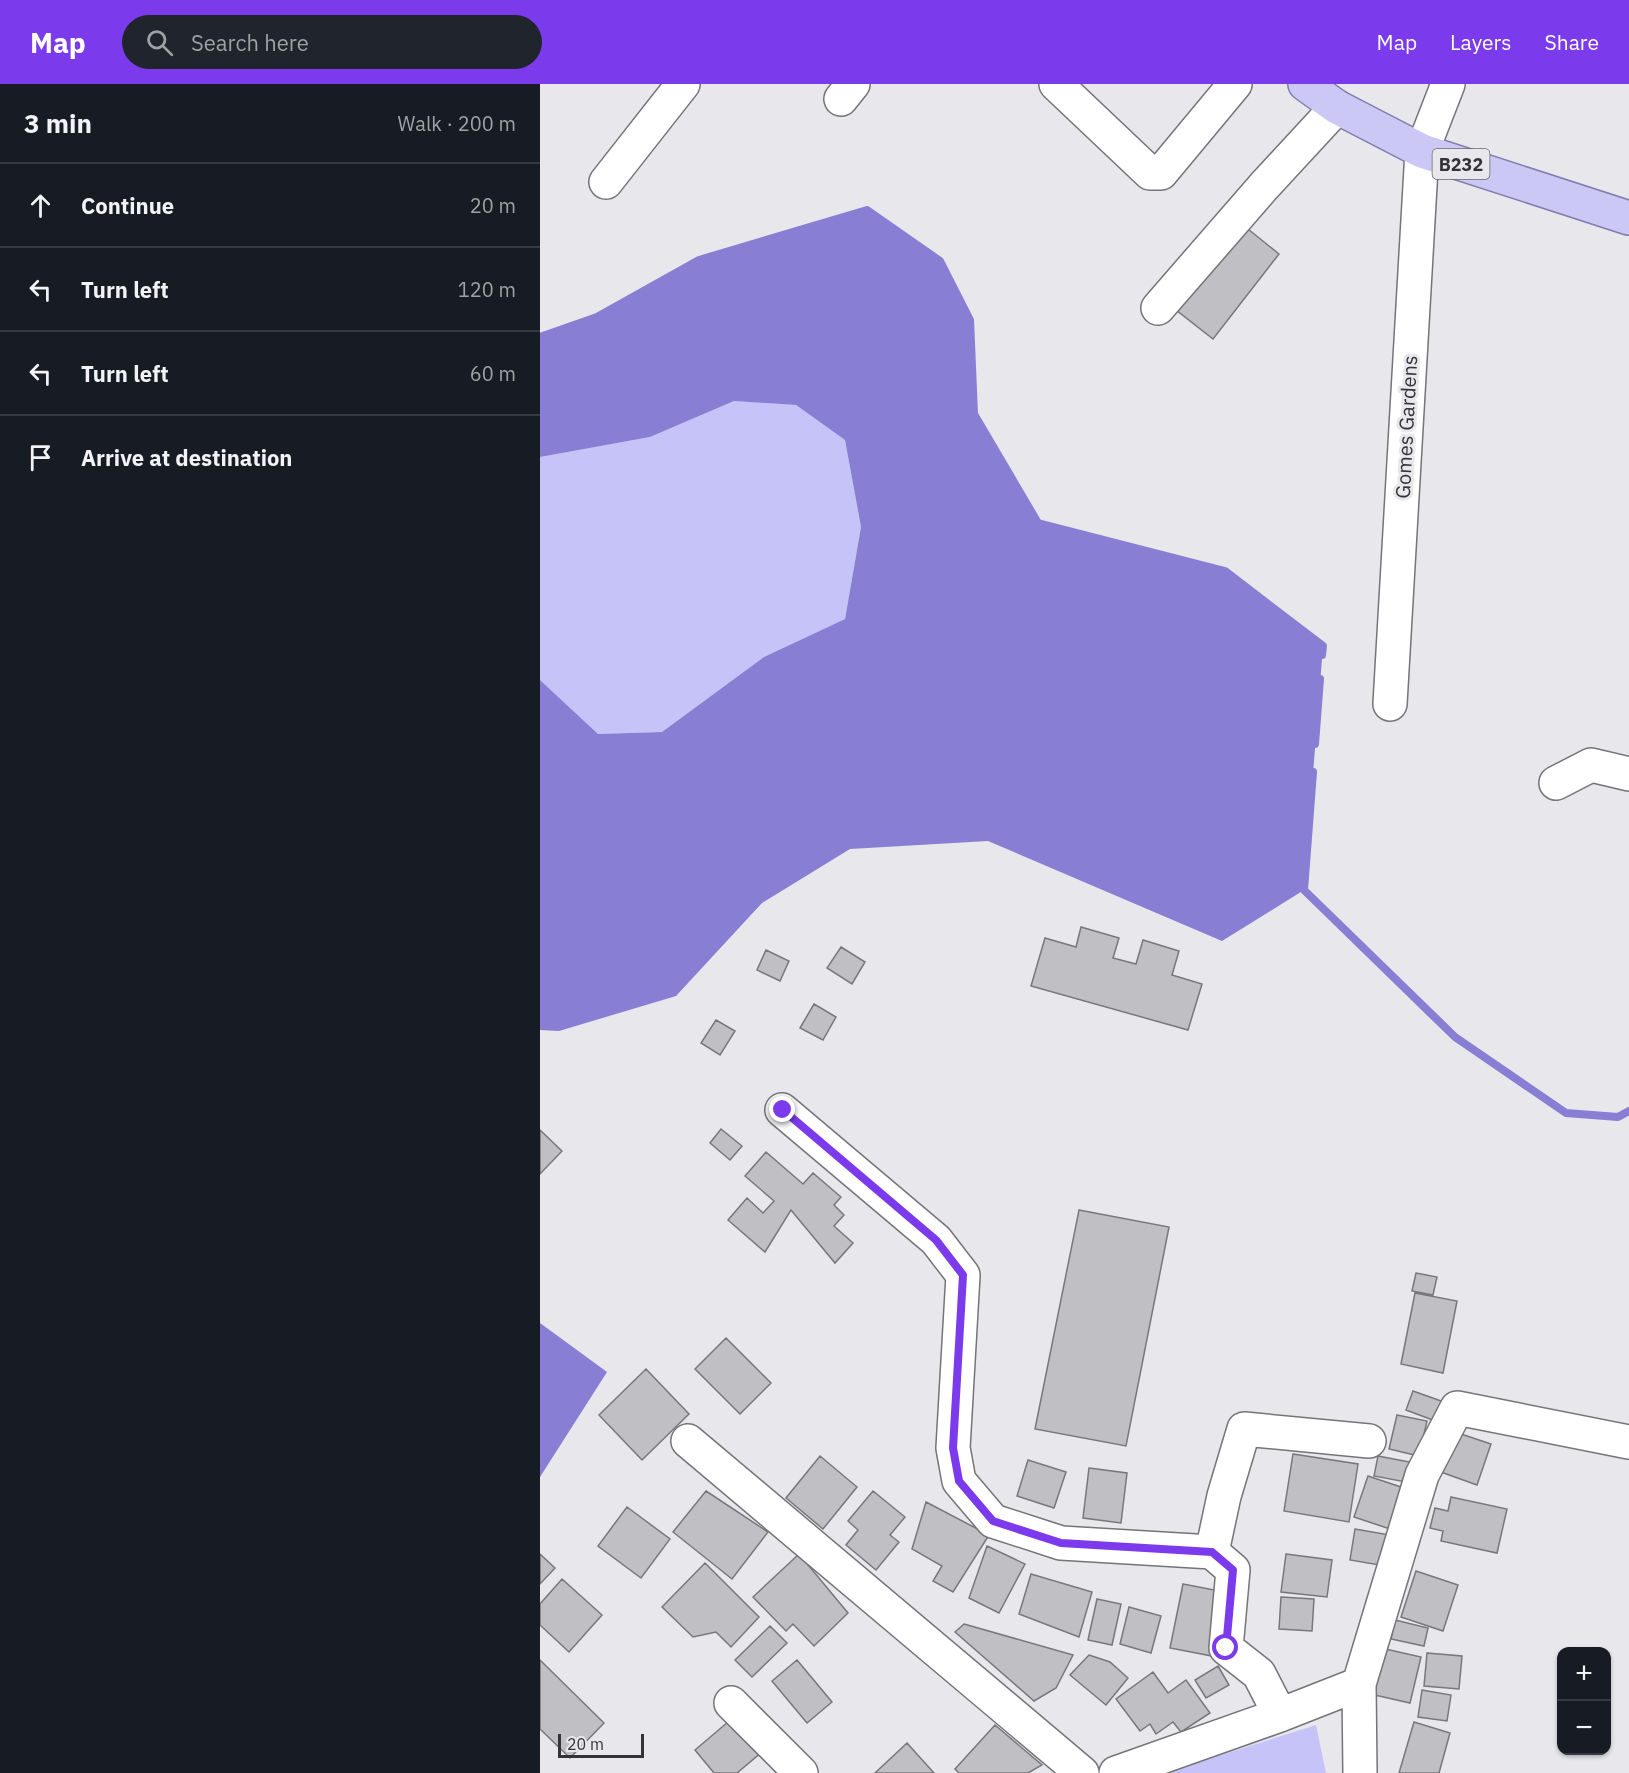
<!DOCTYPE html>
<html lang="en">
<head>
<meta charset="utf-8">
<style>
  :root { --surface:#171b24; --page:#20242c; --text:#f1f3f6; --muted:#9ea1a6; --line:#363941; --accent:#7c3aed }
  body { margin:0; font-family:"IBM Plex Sans",sans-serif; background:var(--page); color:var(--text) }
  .controls { position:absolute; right:18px; bottom:18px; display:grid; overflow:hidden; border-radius:12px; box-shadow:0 2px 4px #0004 }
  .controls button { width:54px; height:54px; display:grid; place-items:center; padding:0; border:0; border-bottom:2px solid var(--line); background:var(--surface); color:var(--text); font:30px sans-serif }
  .scale { position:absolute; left:18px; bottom:15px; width:86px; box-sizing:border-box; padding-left:6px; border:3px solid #343436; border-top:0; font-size:16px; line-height:21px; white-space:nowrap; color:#343436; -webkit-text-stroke:4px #e7e7ec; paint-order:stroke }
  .stop { position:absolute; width:18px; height:18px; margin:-14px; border:4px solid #7c3aed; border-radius:50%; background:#fff }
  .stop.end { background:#7c3aed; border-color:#fff; box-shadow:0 2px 6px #0008 }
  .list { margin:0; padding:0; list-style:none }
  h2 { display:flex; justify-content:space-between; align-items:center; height:78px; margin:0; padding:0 24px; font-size:26px }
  h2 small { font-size:20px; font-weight:400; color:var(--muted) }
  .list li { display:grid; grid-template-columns:39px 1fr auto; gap:18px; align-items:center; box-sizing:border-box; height:84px; padding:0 24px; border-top:2px solid var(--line) }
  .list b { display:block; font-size:22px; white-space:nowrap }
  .list em { font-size:20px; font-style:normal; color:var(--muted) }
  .icon { flex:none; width:33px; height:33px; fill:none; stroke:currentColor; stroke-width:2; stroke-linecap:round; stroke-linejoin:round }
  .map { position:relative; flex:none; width:1089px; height:1689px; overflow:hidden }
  header { display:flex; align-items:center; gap:36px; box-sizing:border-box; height:84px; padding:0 30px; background:var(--accent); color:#fff }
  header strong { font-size:28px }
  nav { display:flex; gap:33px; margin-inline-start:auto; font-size:21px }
  .search { width:420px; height:54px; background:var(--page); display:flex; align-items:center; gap:15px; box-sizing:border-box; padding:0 21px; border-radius:33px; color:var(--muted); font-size:22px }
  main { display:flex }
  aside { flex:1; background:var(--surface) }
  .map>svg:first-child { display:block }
</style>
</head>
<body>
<header>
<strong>Map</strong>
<div class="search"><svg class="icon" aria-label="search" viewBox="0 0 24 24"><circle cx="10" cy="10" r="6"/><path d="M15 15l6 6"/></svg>Search here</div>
<nav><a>Map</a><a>Layers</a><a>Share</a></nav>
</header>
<main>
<aside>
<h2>3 min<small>Walk · 200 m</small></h2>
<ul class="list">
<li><svg class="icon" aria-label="ahead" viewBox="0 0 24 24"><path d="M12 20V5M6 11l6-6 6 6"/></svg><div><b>Continue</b></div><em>20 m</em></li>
<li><svg class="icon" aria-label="left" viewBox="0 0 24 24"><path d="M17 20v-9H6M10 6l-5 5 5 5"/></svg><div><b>Turn left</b></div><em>120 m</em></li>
<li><svg class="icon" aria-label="left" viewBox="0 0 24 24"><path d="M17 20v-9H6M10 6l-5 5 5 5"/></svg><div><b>Turn left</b></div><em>60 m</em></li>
<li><svg class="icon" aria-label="arrive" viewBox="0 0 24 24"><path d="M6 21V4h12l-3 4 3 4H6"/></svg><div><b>Arrive at destination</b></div></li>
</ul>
</aside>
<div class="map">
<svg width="1089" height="1689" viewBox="0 0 1089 1689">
  <rect width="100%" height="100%" fill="#e7e7ec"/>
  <path fill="#c6c3f9" d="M194,317L256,321L305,356L321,443L305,535L224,573L122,648L58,650L0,596V373L110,353Z
    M776,1641L786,1689H624Z"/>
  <path fill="#887ed3" d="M327,126L400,177L430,236L434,330L498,438L685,487L783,562L764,806L682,857L448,757L310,765L222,819L136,912L19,947L0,946V596L58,650L122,648L224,573L305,535L321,443L305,356L256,321L194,317L110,353L0,373V253L57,233L159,176Z
    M0,1239L67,1288L0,1393Z"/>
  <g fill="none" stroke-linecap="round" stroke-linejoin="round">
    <path stroke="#887ed3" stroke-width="8" d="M0,253L57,233L159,176L327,126L400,177L430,236L434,330L498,439L685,487L783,562L782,571
      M775,660L780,595
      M773,688L764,806L915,953L1026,1029L1078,1033L1089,1027"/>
  </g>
  <path fill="#bfbfc4" stroke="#78777c" stroke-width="1.5" d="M698,137L739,170L673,255L631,222Z
    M541,843L579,854L573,874L596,880L603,856L639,867L632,891L662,900L648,946L491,902L505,854L536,863Z
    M301,863L325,878L312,900L287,884Z
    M226,866L249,877L240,897L217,886Z
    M274,920L296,933L283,956L260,944Z
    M176,936L195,947L180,971L161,959Z
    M181,1045L202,1062L190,1076L170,1059Z
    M0,1046L22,1067L0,1090Z
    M226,1068L263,1100L273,1089L301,1113L294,1121L304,1131L294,1142L313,1159L295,1179L251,1126L225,1168L188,1136L207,1114L223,1129L234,1117L205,1092Z
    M539,1126L629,1143L586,1362L495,1345Z
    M876,1189L897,1193L893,1211L872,1207Z
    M875,1209L917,1217L903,1289L861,1280Z
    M186,1254L231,1299L200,1330L155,1285Z
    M106,1285L149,1330L102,1376L59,1331Z
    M873,1307L904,1318L898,1338L866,1326Z
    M857,1331L887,1337L879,1372L849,1365Z
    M912,1347L951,1360L937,1401L898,1387Z
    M753,1370L818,1380L809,1438L744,1427Z
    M280,1372L317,1403L283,1445L246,1414Z
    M838,1372L875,1379L871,1399L834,1392Z
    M488,1376L526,1388L514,1424L477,1412Z
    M549,1384L587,1389L581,1439L543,1434Z
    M828,1392L867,1405L853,1446L814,1433Z
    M166,1407L228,1448L192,1495L133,1448Z
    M333,1407L365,1433L350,1451L359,1458L336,1486L306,1461L318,1446L308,1437Z
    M911,1413L967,1425L957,1469L901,1457L903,1447L890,1444L895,1424L908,1427Z
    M386,1418L449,1451L413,1508L393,1497L402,1482L372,1465Z
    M87,1423L130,1455L101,1494L58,1462Z
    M815,1445L850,1451L845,1482L810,1476Z
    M447,1462L485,1480L459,1529L429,1514Z
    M0,1470L15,1484L0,1500Z
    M259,1470L308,1529L274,1562L253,1540L246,1547L213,1513Z
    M746,1470L792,1476L787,1513L741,1508Z
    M165,1479L219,1533L191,1563L176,1548L153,1553L122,1523Z
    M876,1487L918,1501L903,1547L861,1533Z
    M491,1490L552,1508L539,1553L479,1530Z
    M22,1495L62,1531L29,1568L0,1541V1520Z
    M643,1500L685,1508L672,1572L630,1564Z
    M741,1513L774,1515L772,1547L739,1545Z
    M557,1515L581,1520L572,1561L548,1556Z
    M589,1523L621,1532L611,1569L580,1560Z
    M855,1536L888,1544L884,1562L851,1555Z
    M424,1540L533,1571L516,1604L494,1617L415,1548Z
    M230,1542L247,1559L212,1593L195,1576Z
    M841,1564L881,1573L870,1619L830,1610Z
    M887,1569L922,1572L919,1605L884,1602Z
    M549,1571L570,1578L588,1594L566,1621L530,1591Z
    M0,1576L64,1639L30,1674L0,1645Z
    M257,1576L292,1618L267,1639L232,1597Z
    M678,1582L689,1601L666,1614L655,1596Z
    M613,1588L628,1609L646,1596L670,1629L641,1648L633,1638L616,1650L610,1640L600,1647L576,1615Z
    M882,1606L911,1611L907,1637L878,1633Z
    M195,1632L223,1667L197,1689H174L155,1666Z
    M874,1638L910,1649L899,1689H859Z
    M455,1641L502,1681L488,1689H419L415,1685Z
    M367,1659L394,1689H335Z"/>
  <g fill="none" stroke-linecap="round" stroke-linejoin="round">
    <g stroke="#747479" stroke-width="36">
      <path id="minor" d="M516,0L610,89H621L695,0
        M301,15L313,0
        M66,98L143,0
        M618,224L724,102L797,23
        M850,620L882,67L908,0
        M1016,699L1051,681L1089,690
        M242,1026L396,1156L423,1191L413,1364L419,1397L453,1437L521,1459L672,1468L693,1486L686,1564L719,1590L740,1631
        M148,1357L542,1689
        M672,1468L684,1412L704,1345L829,1357
        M191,1619L261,1689
        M576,1689L740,1631L819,1600
        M820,1689L819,1600L882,1391L917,1324L1089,1358"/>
    </g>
    <g stroke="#817dae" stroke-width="36">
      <path id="major" d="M765,0L797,23L882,67L1089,134"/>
    </g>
    <use href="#minor" stroke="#fff" stroke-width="33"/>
    <use href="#major" stroke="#ccc8f5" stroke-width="33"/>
  </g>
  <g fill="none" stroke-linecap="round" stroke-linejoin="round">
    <path stroke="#7c3aed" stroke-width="8" d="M243,1026L396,1156L423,1191L413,1364L419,1397L453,1437L521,1459L672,1468L693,1486L686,1564"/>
  </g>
  <g text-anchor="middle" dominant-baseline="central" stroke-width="6" stroke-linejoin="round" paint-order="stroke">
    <rect fill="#e7e7ec" stroke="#6a6a6d" stroke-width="1.5" x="892.5" y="65" width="57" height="30" rx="4.5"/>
    <g font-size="18" font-weight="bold" fill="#343436">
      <text x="921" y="80">B232</text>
    </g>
    <g font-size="20" fill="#343436" stroke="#e7e7ec">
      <text transform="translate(866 343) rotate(-87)">Gomes Gardens</text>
    </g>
  </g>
</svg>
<div class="controls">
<button>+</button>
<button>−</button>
</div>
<div class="scale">20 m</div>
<div class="stop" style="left:686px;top:1564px"></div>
<div class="stop end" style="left:243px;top:1026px"></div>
</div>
</main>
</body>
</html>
